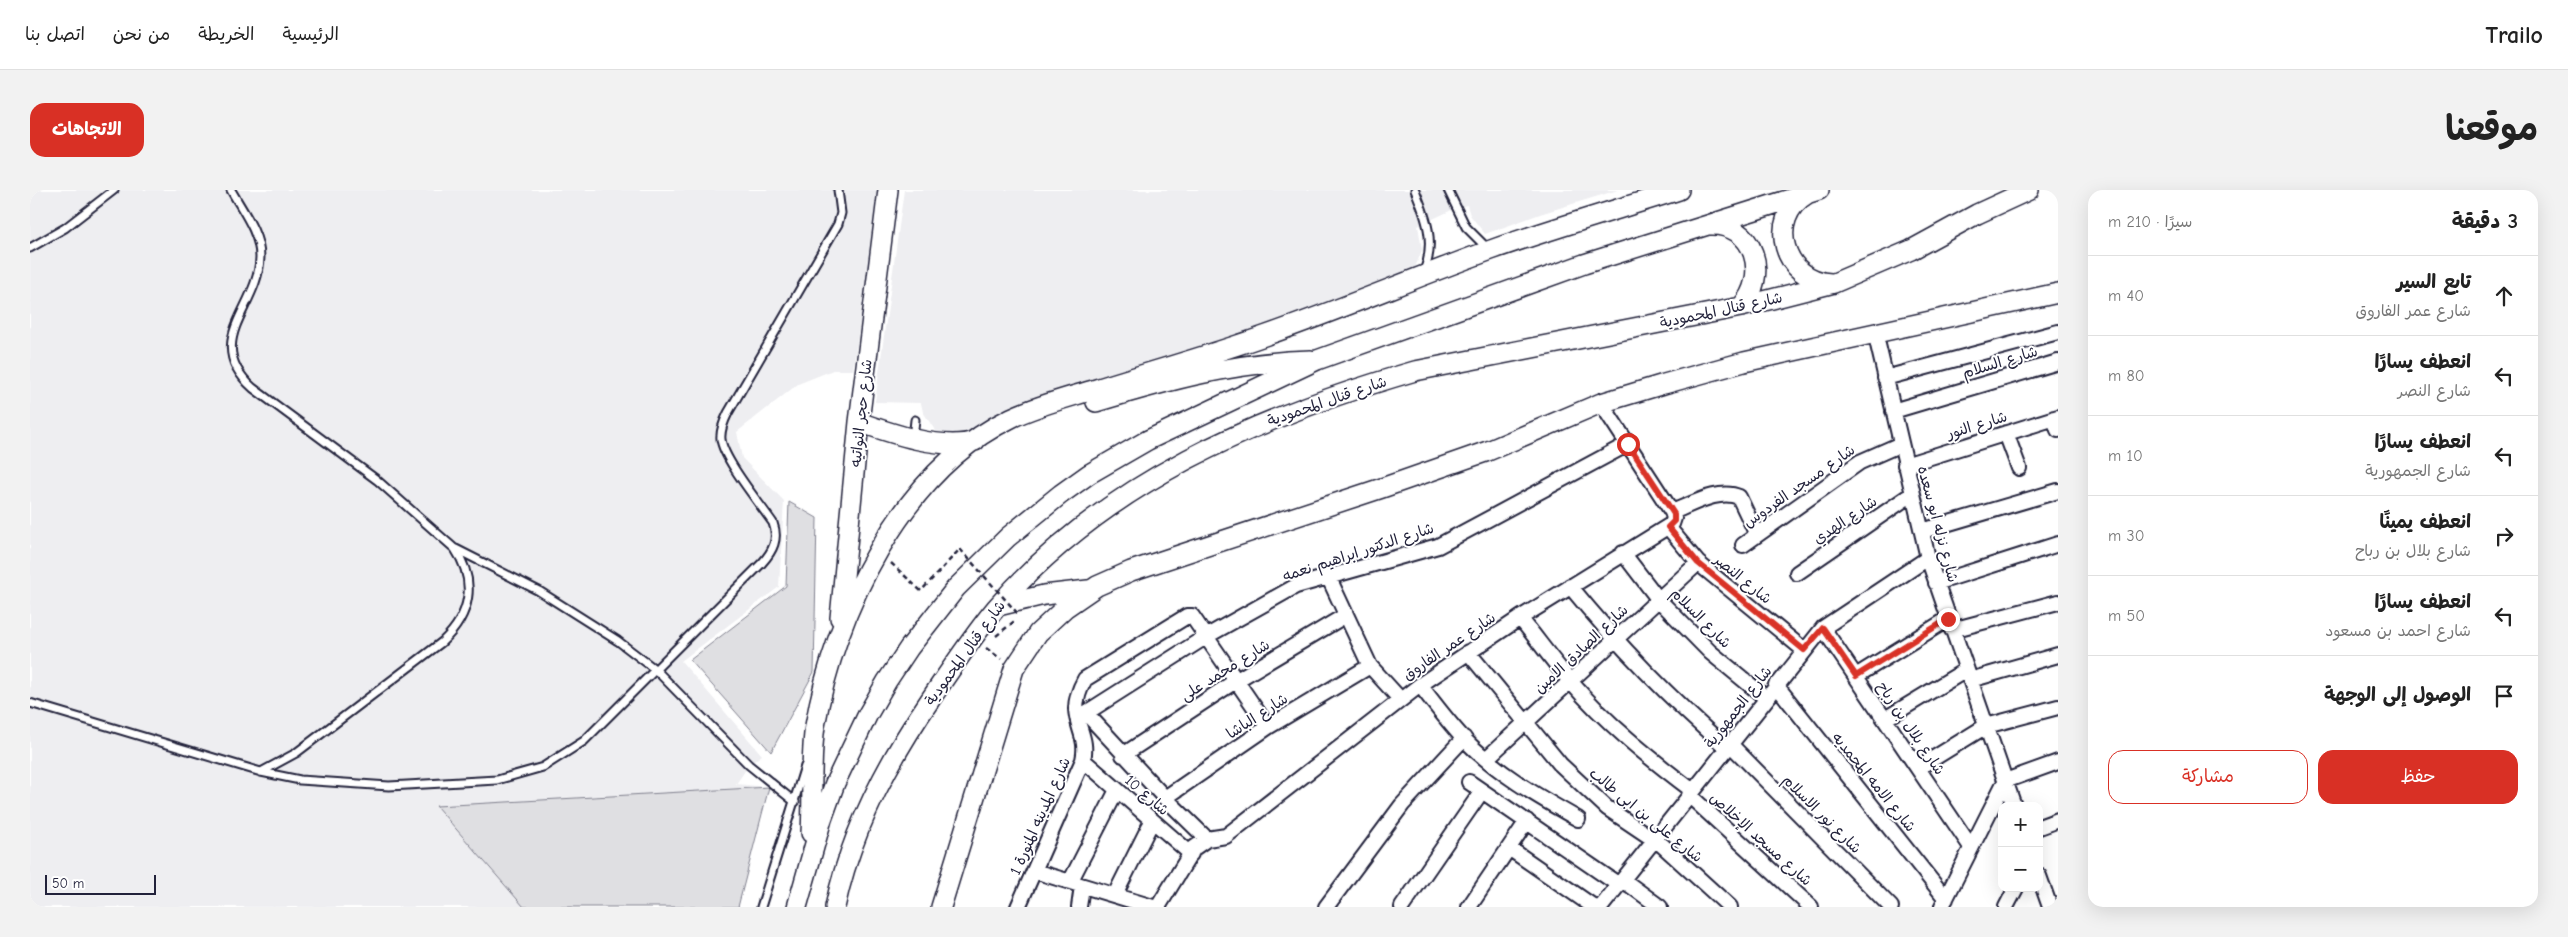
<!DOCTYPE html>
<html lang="ar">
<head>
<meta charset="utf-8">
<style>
  :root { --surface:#fff; --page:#f2f2f2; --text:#222; --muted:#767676; --line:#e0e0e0; --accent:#d93025 }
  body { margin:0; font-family:"Comic Neue","Playpen Sans Arabic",sans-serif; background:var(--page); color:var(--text); direction:rtl }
  .controls { position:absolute; right:15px; bottom:15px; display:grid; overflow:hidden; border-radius:10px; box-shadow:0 5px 20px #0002 }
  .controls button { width:45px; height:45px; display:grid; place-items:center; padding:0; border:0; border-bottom:1px solid var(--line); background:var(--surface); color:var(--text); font:25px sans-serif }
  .scale { position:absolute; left:15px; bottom:12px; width:111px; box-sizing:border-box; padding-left:5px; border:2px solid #22223b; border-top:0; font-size:14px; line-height:18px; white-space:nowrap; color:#22223b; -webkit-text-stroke:4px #fff; paint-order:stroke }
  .stop { position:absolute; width:15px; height:15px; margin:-11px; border:4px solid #d93025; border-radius:50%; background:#fff }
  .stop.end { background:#d93025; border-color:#fff; box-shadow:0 1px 5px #0008 }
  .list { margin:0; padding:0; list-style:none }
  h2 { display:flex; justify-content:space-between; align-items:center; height:65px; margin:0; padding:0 20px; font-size:21px }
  h2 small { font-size:16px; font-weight:400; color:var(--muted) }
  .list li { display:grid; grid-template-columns:32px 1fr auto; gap:15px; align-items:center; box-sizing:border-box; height:80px; padding:0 20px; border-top:1px solid var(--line) }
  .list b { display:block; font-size:19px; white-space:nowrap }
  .list p { margin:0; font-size:16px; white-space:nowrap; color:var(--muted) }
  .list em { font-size:16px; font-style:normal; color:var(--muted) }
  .actions { display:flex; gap:10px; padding:15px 20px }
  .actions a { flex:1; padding:11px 0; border:1px solid var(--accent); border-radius:15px; text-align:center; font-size:18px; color:var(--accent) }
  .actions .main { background:var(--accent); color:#fff }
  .icon { flex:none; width:28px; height:28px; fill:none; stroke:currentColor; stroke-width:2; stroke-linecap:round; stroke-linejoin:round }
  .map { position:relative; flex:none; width:2028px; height:717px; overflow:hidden; direction:ltr; border-radius:15px }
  header { display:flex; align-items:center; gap:30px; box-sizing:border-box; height:70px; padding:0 25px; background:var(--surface); border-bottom:1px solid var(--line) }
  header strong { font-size:24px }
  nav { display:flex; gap:28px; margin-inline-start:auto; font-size:18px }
  .intro { display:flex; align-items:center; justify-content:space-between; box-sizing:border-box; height:120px; padding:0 30px }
  h1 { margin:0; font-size:35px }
  .button { padding:12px 22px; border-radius:15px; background:var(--accent); color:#fff; font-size:18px; font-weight:700 }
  main { display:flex; gap:30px; padding:0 30px }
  aside { flex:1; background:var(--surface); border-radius:15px; box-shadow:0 5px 20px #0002 }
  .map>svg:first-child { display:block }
</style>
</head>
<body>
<header>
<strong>Trailo</strong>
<nav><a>الرئيسية</a><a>الخريطة</a><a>من نحن</a><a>اتصل بنا</a></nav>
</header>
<div class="intro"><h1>موقعنا</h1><a class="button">الاتجاهات</a></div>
<main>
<aside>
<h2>3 دقيقة<small>سيرًا · 210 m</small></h2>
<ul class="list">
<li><svg class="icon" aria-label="ahead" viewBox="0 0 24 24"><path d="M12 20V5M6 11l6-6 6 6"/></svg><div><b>تابع السير</b><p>شارع عمر الفاروق</p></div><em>40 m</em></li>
<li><svg class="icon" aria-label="left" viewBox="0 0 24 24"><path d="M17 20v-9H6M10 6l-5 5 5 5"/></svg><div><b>انعطف يسارًا</b><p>شارع النصر</p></div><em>80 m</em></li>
<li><svg class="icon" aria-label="left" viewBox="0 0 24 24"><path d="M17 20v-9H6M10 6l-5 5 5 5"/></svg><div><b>انعطف يسارًا</b><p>شارع الجمهورية</p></div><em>10 m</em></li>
<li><svg class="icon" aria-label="right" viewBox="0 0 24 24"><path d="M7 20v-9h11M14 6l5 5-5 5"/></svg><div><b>انعطف يمينًا</b><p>شارع بلال بن رباح</p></div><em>30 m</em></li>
<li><svg class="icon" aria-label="left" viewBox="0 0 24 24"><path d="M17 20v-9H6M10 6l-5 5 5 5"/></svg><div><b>انعطف يسارًا</b><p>شارع احمد بن مسعود</p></div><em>50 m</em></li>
<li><svg class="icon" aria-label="arrive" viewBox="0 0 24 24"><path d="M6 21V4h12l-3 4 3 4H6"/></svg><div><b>الوصول إلى الوجهة</b></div></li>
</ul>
<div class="actions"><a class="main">حفظ</a><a>مشاركة</a></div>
</aside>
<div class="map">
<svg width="2028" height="717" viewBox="0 0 2028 717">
  <rect width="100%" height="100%" fill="#fff"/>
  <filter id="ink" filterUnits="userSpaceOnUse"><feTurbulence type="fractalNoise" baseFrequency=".02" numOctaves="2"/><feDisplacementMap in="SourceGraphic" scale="10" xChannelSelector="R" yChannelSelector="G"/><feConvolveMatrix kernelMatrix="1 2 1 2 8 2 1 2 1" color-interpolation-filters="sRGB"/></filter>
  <g filter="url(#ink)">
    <path fill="#eeeef1" d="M0,0H851L823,180H803L768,194L707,242L712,268L754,311L749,397L651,471L732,565L719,575L706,594L739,597L708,717H0Z
      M874,0H1588L1510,24L1455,44L1440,25L1437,15L1426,18L1388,36L1392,60L1386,75L1380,83L1161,162L940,246L908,245L893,222L891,213L845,212Z"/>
    <path fill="#dfdfe2" stroke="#80808e" d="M759,312L787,328L784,482L741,562L660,470L756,396Z
      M739,597L708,717H494L406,616Z"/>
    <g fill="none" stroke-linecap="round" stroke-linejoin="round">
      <g stroke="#22223b" stroke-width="11">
        <path id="lane" d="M201,0C212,20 230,43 230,67C229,118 171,151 223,198L347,290L425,359C447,392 441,425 412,452L266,563L231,582
          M1385,0C1396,27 1406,52 1394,81
          M1418,0L1436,37L1458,59
          M0,58L35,38L84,0
          M883,248L885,230
          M426,359L509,401L588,451L626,480L719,575L765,612
          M0,513L231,582L270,590L359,596L467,590L513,577L554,551L732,373C743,361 749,349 743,333C730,314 693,269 691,249C690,240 694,231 698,223L808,34L811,23L808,0
          M731,717L775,576"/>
      </g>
      <g stroke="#22223b" stroke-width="18">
        <path id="street" d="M1845,142L1898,368L1984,616
          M1855,188L2028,142
          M1863,221L2028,172
          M2024,228L2028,240
          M1976,243L1989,278
          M1875,275L2028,227
          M1642,322C1661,315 1689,298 1709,307L1727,345
          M1638,337L1668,373L1774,460
          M1892,341L2028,301
          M1713,355L1830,272L1871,254
          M1593,363L1629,410L1680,462L1736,508
          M1767,383L1882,304
          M1298,386L1340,476L1370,509
          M1906,393L2028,354
          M1540,396C1588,455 1639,508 1697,558
          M1490,428C1507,449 1523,471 1540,491C1576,533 1619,568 1663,601
          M1793,438L1941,657
          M1922,440L2028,412
          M1438,462L1530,574L1577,618L1632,655L1700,717
          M1826,486L1918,429
          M1940,490L2028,465
          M1390,495C1404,513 1418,532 1434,549C1467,583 1507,606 1548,629
          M1746,495L1916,709
          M1056,523L1135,608L1177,649
          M1048,528L1177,446L1266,396L1408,356L1598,254
          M1855,529L1936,480
          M1700,554L1861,717
          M1093,565L1207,490L1316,425
          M1456,569L1668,373
          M1053,570L1161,664
          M1888,578L1956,536L2028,517
          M1439,592L1589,695
          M1659,605L1781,717
          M1135,608L1238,537L1340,476
          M2009,637L2028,630
          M1479,658L1564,717
          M1004,681L1123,717
          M2009,686L2020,717
          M1593,690L1630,717
          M1040,692L1087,600
          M1085,705L1122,631
          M1912,716L1975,591L2028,572
          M988,717L1053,570C1058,549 1047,539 1046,519C1046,508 1050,498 1055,489L1157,426H1162L1238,537
          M1049,717L1052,696
          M1128,717L1164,658L1177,649L1196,646L1390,495L1490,428L1642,334L1644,328L1642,322L1571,213
          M1296,717L1372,615L1434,548
          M1372,717L1452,601
          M1439,717L1497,631
          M1571,717L1793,438L1898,368
          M1976,717L1986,698"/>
      </g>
      <g stroke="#22223b" stroke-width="22">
        <path id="secondary" d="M1777,4C1735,29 1754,91 1801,93
          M1678,35C1725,32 1740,86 1711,117
          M1066,212C1139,190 1205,172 1281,170
          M829,232C860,243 912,261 945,251
          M968,416L1014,405L1058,400
          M810,428L829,232L858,0
          M781,643C783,610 780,568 785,536C805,421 872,281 981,228C1008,215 1037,208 1066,199C1123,181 1181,165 1237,145C1312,119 1386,87 1461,60C1523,38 1586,20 1649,0
          M767,717L792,629L805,593L838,524L857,491L879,458L926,398L978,347L1031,304L1059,284L1118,250L1287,170L1554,74L1789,0
          M805,717C821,641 857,573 900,510C921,479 942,447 966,418C1075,292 1229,226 1385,181L1711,117L1804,93L1881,60L1947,24L1999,0
          M911,717L984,479L1008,443L1035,418L1067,396L1101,381L1352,298L1458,261L1571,213L1634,194L1714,172L2028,103"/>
      </g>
      <path stroke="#22223b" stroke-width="2.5" stroke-dasharray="5 4" stroke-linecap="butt" d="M861,373L891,401L930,359
        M966,446L987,429
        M956,458L971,469"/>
      <use href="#lane" stroke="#fff" stroke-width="7"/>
      <use href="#street" stroke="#fff" stroke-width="14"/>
      <use href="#secondary" stroke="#fff" stroke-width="19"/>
      <path stroke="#22223b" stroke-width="2.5" stroke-dasharray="5 4" stroke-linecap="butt" d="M930,359L990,426"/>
    </g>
  </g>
  <g fill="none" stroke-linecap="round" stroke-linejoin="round" filter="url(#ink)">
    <path stroke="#d93025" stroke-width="6" d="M1598,254L1644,324V331L1638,337L1668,373L1774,460L1793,438L1826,486L1918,429"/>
  </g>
  <g text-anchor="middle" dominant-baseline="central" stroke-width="4" stroke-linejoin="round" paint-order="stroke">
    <g font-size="15" fill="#22223b" stroke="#fff">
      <text transform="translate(1691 120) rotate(-12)">شارع قنال المحمودية</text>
      <text transform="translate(1970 172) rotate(-17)">شارع السلام</text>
      <text transform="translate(1297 211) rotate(-19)">شارع قنال المحمودية</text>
      <text transform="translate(831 223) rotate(-84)">شارع حجر النواتيه</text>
      <text transform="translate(1947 235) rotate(-17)">شارع النور</text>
      <text transform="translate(1769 296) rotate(-35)">شارع مسجد الفردوس</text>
      <text transform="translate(1815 330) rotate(-34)">شارع الهدي</text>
      <text transform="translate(1908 334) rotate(75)">شارع نزله ابو سعده</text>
      <text transform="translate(1328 362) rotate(-18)">شارع الدكتور ابراهيم نعمه</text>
      <text transform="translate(1713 389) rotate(39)">شارع النصر</text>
      <text transform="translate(1671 428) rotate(45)">شارع السلام</text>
      <text transform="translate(1419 456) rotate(-34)">شارع عمر الفاروق</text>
      <text transform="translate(1551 459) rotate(-43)">شارع الصادق الامين</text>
      <text transform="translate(935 463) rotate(-54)">شارع قنال المحمودية</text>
      <text transform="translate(1195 480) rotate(-32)">شارع محمد على</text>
      <text transform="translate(1708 517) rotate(-52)">شارع الجمهورية</text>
      <text transform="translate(1227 526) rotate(-33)">شارع الباشا</text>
      <text transform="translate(1881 538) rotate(56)">شارع بلال بن رباح</text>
      <text transform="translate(1844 592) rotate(51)">شارع الامه المحمديه</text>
      <text transform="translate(1117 605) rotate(41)">شارع 10</text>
      <text transform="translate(1792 624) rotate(45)">شارع نور الاسلام</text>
      <text transform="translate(1616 625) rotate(39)">شارع على بن ابى طالب</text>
      <text transform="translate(1010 626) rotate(-66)">شارع المدينه المنورة 1</text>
      <text transform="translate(1731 649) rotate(42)">شارع مسجد الإخلاص</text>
    </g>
  </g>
</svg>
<div class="controls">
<button>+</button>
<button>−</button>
</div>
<div class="scale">50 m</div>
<div class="stop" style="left:1598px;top:254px"></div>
<div class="stop end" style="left:1918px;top:429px"></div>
</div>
</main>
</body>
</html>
